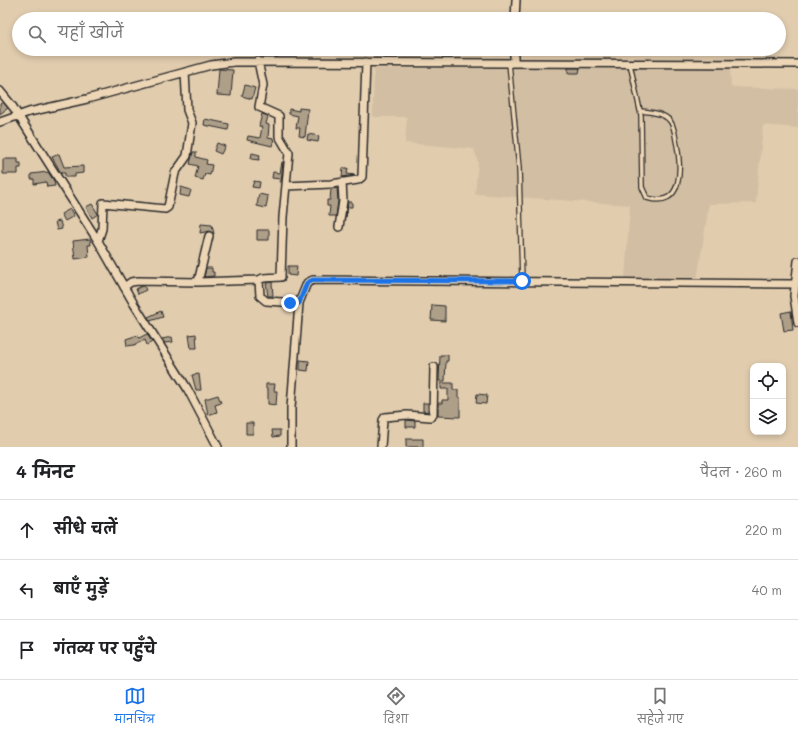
<!DOCTYPE html>
<html lang="hi">
<head>
<meta charset="utf-8">
<style>
  :root { --surface:#fff; --page:#f6f6f6; --text:#202124; --muted:#757577; --line:#e0e0e0; --accent:#1a73e8 }
  body { margin:0; font-family:Mali,"Playpen Sans Deva",sans-serif; background:var(--page); color:var(--text) }
  .controls { position:absolute; right:12px; bottom:12px; display:grid; overflow:hidden; border-radius:8px; box-shadow:0 2px 6px #0003 }
  .controls button { width:36px; height:36px; display:grid; place-items:center; padding:0; border:0; border-bottom:1px solid var(--line); background:var(--surface); color:var(--text); font:20px sans-serif }
  .stop { position:absolute; width:12px; height:12px; margin:-9px; border:3px solid #1a73e8; border-radius:50%; background:#fff }
  .stop.end { background:#1a73e8; border-color:#fff; box-shadow:0 1px 4px #0008 }
  .list { margin:0; padding:0; list-style:none }
  h2 { display:flex; justify-content:space-between; align-items:center; height:52px; margin:0; padding:0 16px; font-size:17px }
  h2 small { font-size:13px; font-weight:400; color:var(--muted) }
  .list li { display:grid; grid-template-columns:26px 1fr auto; gap:12px; align-items:center; box-sizing:border-box; height:60px; padding:0 16px; border-top:1px solid var(--line) }
  .list b { display:block; font-size:15px; white-space:nowrap }
  .list em { font-size:13px; font-style:normal; color:var(--muted) }
  .icon { flex:none; width:22px; height:22px; fill:none; stroke:currentColor; stroke-width:2; stroke-linecap:round; stroke-linejoin:round }
  .map { position:relative; flex:none; width:798px; height:447px; overflow:hidden }
  .search { position:absolute; background:var(--surface); box-shadow:0 2px 6px #0003; left:12px; right:12px; top:12px; height:44px; display:flex; align-items:center; gap:10px; box-sizing:border-box; padding:0 14px; border-radius:22px; color:var(--muted); font-size:15px }
  .sheet { height:232px; background:var(--surface) }
  nav { display:flex; justify-content:space-around; align-items:center; box-sizing:border-box; height:56px; border-top:1px solid var(--line); background:var(--surface); font-size:11px; color:var(--muted) }
  nav a { display:grid; justify-items:center; gap:2px }
  nav .on { color:var(--accent) }
  .map>svg:first-child { display:block }
</style>
</head>
<body>
<div class="map">
<svg width="798" height="447" viewBox="0 0 798 447">
  <rect width="100%" height="100%" fill="#e1ccae"/>
  <filter id="ink" filterUnits="userSpaceOnUse"><feTurbulence type="fractalNoise" baseFrequency=".025" numOctaves="2"/><feDisplacementMap in="SourceGraphic" scale="8" xChannelSelector="R" yChannelSelector="G"/><feConvolveMatrix kernelMatrix="1 2 1 2 8 2 1 2 1" color-interpolation-filters="sRGB"/></filter>
  <g filter="url(#ink)">
    <path fill="#d2bea3" d="M560,67L730,68L731,87L798,89V128L763,125L756,203L709,204L697,280L625,279L630,205L475,194L478,162L474,149L405,143L407,117H373L374,69Z"/>
    <path fill="#ae9f89" stroke="#2b2b2b" d="M568,68H580L579,73H568Z
      M219,69L233,70L231,96L217,95Z
      M245,85L255,88L252,99L242,96Z
      M3,102L8,108L0,114V104Z
      M299,108L308,109L305,137L299,136L300,128H296L298,116L289,114V109L299,111Z
      M262,114L268,116L266,124L269,125L268,138L274,139L272,146L247,140L248,136L260,138L262,127L259,126Z
      M205,119L229,124L228,130L204,125Z
      M308,134L319,136L318,142L307,140Z
      M217,143L225,146L221,154L214,151Z
      M193,152H196V157L207,160L206,164L212,165L210,175L205,174L203,180L195,178L198,166L190,164Z
      M252,153L260,155L259,160L251,159Z
      M59,154L64,167L83,166V173L75,174V177H65V173H61L52,157Z
      M3,159H18V163H21V168H18V174H3Z
      M282,162H283L281,182H279L280,179L272,178L273,172L280,173Z
      M343,168H348L347,174L355,175L342,177Z
      M48,172L54,181L55,186L47,187L46,182L34,184V179H31V174Z
      M254,181L260,182L259,188L252,187Z
      M181,187L191,190L189,197L180,195Z
      M337,188L338,201L336,216H329L330,206H327V200H330L331,189Z
      M259,194L268,196L266,208L257,206Z
      M348,202H352V207H348L346,217Z
      M92,204L98,214L92,218L86,207Z
      M70,209L74,216L65,221L61,214Z
      M60,221L62,229L57,230L55,222Z
      M201,224L212,225L214,234L210,231L200,233Z
      M257,230H269V240H257Z
      M90,239L91,245H88L89,257L75,259L73,241Z
      M288,266H297L296,276L288,275Z
      M206,268H212V272H214V276L204,277Z
      M272,282L273,296H268L266,283Z
      M142,286H144L146,290L138,294L136,289Z
      M432,305L445,306V321L431,320Z
      M161,311L163,317L150,321L148,317Z
      M791,311L793,330L784,331L781,313Z
      M147,334L152,342L147,345L145,340L134,345L127,346L126,339L138,335L139,338Z
      M196,334L197,348H191L189,335Z
      M172,337L173,342L165,343L162,339Z
      M440,355H448V361H446L445,381H439Z
      M300,360L309,361L308,371L300,370Z
      M199,374L201,390H196L192,375Z
      M441,383H453V390H458V397H460V417L438,416V403H442V400H448V389H441Z
      M266,384H275L274,391H277L276,405L268,404V389H266Z
      M477,394L487,395L486,404L476,403Z
      M218,395L221,403L215,405L217,412L208,415L205,399Z
      M423,403H428V412L423,411Z
      M406,420L415,421V427H406Z
      M246,423H253V434H246Z
      M272,430H280V436L273,437Z
      M406,439H423V447H406Z"/>
    <g fill="none" stroke-linecap="round" stroke-linejoin="round">
      <g stroke="#2b2b2b" stroke-width="6">
        <path id="service" d="M509,63L519,168L522,281
          M630,64L641,115L642,187L647,198C684,209 681,167 677,145C675,137 675,127 670,121C664,113 650,112 641,111"/>
      </g>
      <g stroke="#2b2b2b" stroke-width="10">
        <path id="minor" d="M515,19L516,0
          M258,61L263,85L259,107L279,116V136L289,153L283,217L281,277L263,278L259,280
          M509,63H514V49
          M0,91L13,107L98,241L134,304L187,388L218,447
          M0,122L29,112L87,99L211,65L234,62L798,64
          M286,186L331,184L358,180L362,177L366,62
          M339,227L343,201L342,182
          M98,241L102,229L103,203L165,209L168,207L175,173L187,156L192,123L187,110L185,72
          M798,261L794,296L798,323
          M198,282L209,236
          M124,287L131,282L138,281L198,282L259,280L260,296L266,301L299,303
          M291,447V408L299,303L307,283L313,280L794,284
          M381,447L383,420L385,417L407,415L430,417L433,415L434,367"/>
      </g>
      <use href="#service" stroke="#edd6b6" stroke-width="3.5"/>
      <use href="#minor" stroke="#edd6b6" stroke-width="7"/>
    </g>
  </g>
  <g fill="none" stroke-linecap="round" stroke-linejoin="round" filter="url(#ink)">
    <path stroke="#1a73e8" stroke-width="5" d="M290,303H299L307,283L313,280L522,281"/>
  </g>
</svg>
<div class="controls">
<button><svg class="icon" aria-label="locate" viewBox="0 0 24 24"><circle cx="12" cy="12" r="6"/><path d="M12 2v4M12 18v4M2 12h4M18 12h4"/></svg></button>
<button><svg class="icon" aria-label="layers" viewBox="0 0 24 24"><path d="M12 4l9 5-9 5-9-5zM3 14l9 5 9-5"/></svg></button>
</div>
<div class="stop" style="left:522px;top:281px"></div>
<div class="stop end" style="left:290px;top:303px"></div>
<div class="search"><svg class="icon" aria-label="search" viewBox="0 0 24 24"><circle cx="10" cy="10" r="6"/><path d="M15 15l6 6"/></svg>यहाँ खोजें</div>
</div>
<section class="sheet">
<h2>4 मिनट<small>पैदल · 260 m</small></h2>
<ul class="list">
<li><svg class="icon" aria-label="ahead" viewBox="0 0 24 24"><path d="M12 20V5M6 11l6-6 6 6"/></svg><div><b>सीधे चलें</b></div><em>220 m</em></li>
<li><svg class="icon" aria-label="left" viewBox="0 0 24 24"><path d="M17 20v-9H6M10 6l-5 5 5 5"/></svg><div><b>बाएँ मुड़ें</b></div><em>40 m</em></li>
<li><svg class="icon" aria-label="arrive" viewBox="0 0 24 24"><path d="M6 21V4h12l-3 4 3 4H6"/></svg><div><b>गंतव्य पर पहुँचे</b></div></li>
</ul>
</section>
<nav>
<a class="on"><svg class="icon" aria-label="map" viewBox="0 0 24 24"><path d="M3 6l6-2 6 2 6-2v14l-6 2-6-2-6 2zM9 4v14M15 6v14"/></svg>मानचित्र</a>
<a><svg class="icon" aria-label="directions" viewBox="0 0 24 24"><path d="M12 3l9 9-9 9-9-9zM9 14v-3h6M13 9l2 2-2 2"/></svg>दिशा</a>
<a><svg class="icon" aria-label="saved" viewBox="0 0 24 24"><path d="M7 4h10v16l-5-4-5 4z"/></svg>सहेजे गए</a>
</nav>
</body>
</html>
